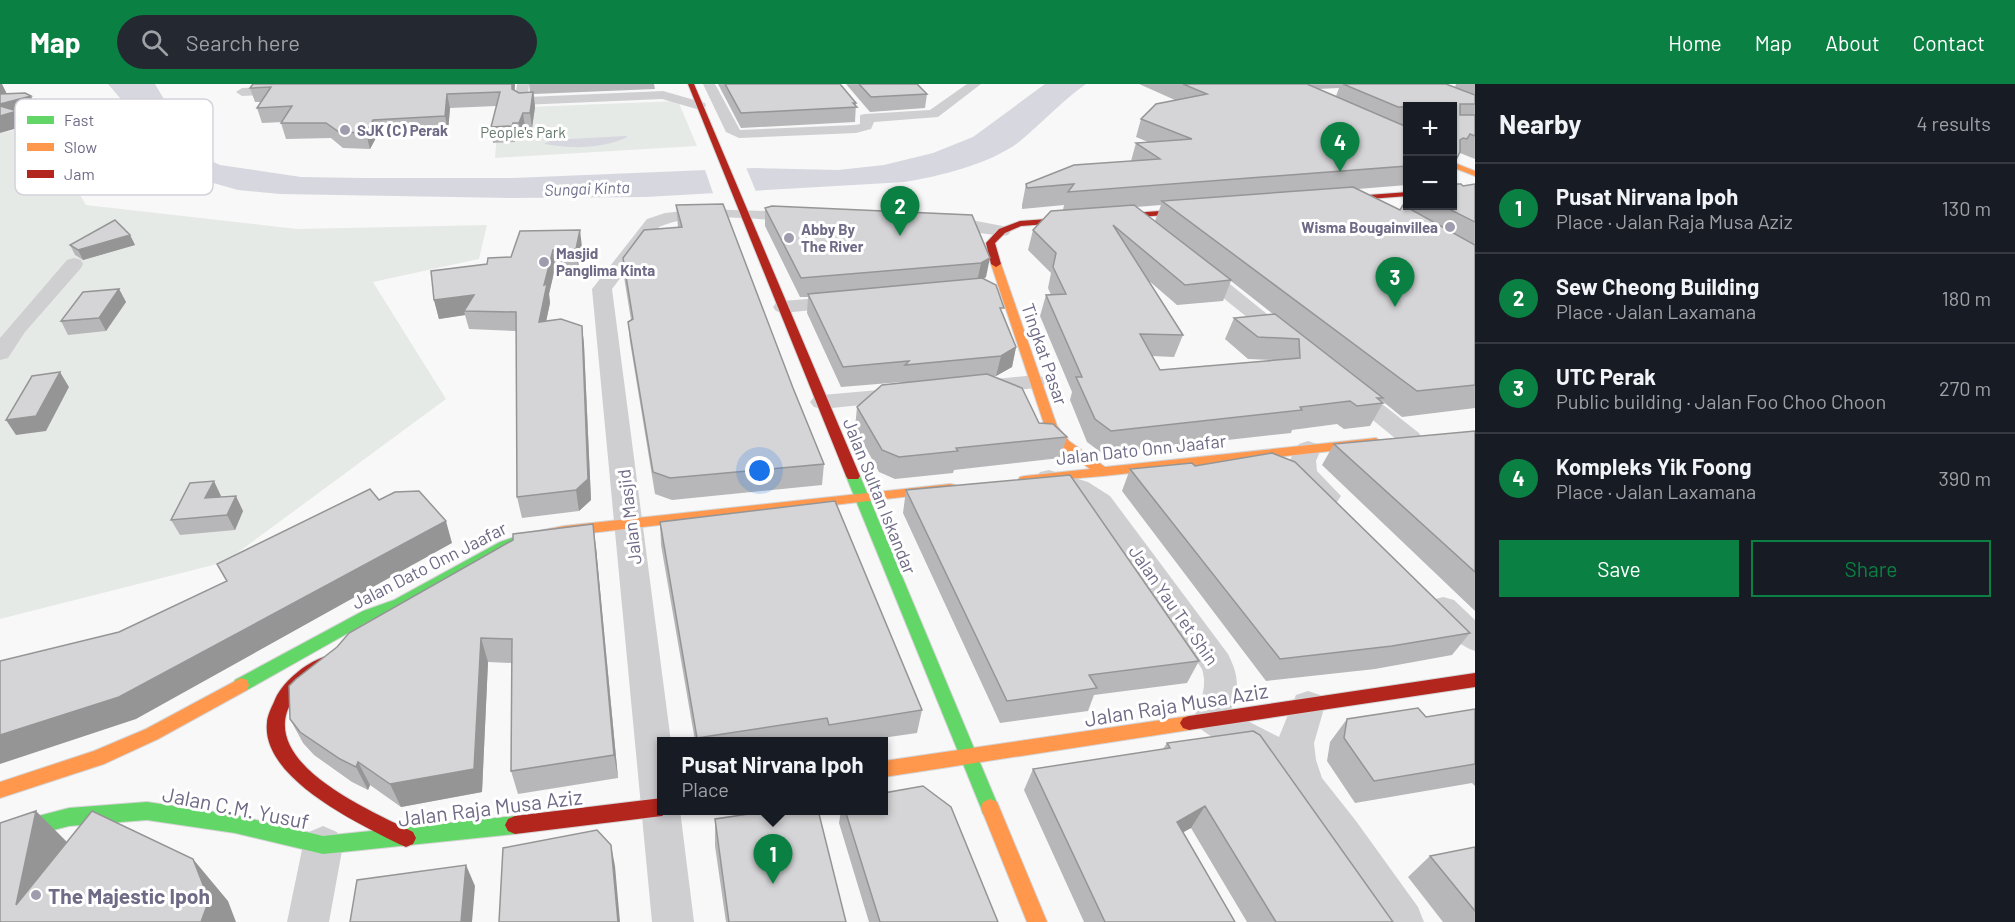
<!DOCTYPE html>
<html lang="en">
<head>
<meta charset="utf-8">
<style>
  :root { --surface:#171b24; --page:#242831; --text:#f1f3f6; --muted:#9ea1a6; --line:#363941; --accent:#0b8043 }
  body { margin:0; font-family:Barlow,sans-serif; background:var(--page); color:var(--text) }
  .controls { position:absolute; right:18px; top:18px; display:grid; overflow:hidden; border-radius:0px; box-shadow:0 2px 4px #0004 }
  .controls button { width:54px; height:54px; display:grid; place-items:center; padding:0; border:0; border-bottom:2px solid var(--line); background:var(--surface); color:var(--text); font:30px sans-serif }
  .you { position:absolute; left:760px; top:387px; width:21px; height:21px; margin:-15px; border:4px solid #fff; border-radius:50%; background:#1a73e8; box-shadow:0 0 0 9px #1a73e833 }
  .badge { display:grid; place-items:center; width:39px; height:39px; border-radius:50%; background:var(--accent); color:#fff; font-size:20px; font-weight:700 }
  .pin { position:absolute; translate:-50% -50px; filter:drop-shadow(0 2px 3px #0008) }
  .pin::after { content:''; position:absolute; top:32px; width:21px; height:18px; background:inherit; clip-path:polygon(0 0,100% 0,50% 100%) }
  .popup { position:absolute; left:657px; top:653px; width:231px; height:78px; box-sizing:border-box; display:grid; place-content:center; border-radius:0px; background:var(--surface); filter:drop-shadow(0 2px 4px #0005); font-size:20px; white-space:nowrap; color:var(--muted) }
  .popup b { font-size:22px; color:var(--text) }
  .popup::after { content:''; position:absolute; left:50%; top:100%; margin-left:-12px; border:12px solid transparent; border-top-color:var(--surface) }
  .list { margin:0; padding:0; list-style:none }
  h2 { display:flex; justify-content:space-between; align-items:center; height:78px; margin:0; padding:0 24px; font-size:26px }
  h2 small { font-size:20px; font-weight:400; color:var(--muted) }
  .list li { display:grid; grid-template-columns:39px 1fr auto; gap:18px; align-items:center; box-sizing:border-box; height:90px; padding:0 24px; border-top:2px solid var(--line) }
  .list b { display:block; font-size:22px; white-space:nowrap }
  .list p { margin:0; font-size:20px; white-space:nowrap; color:var(--muted) }
  .list em { font-size:20px; font-style:normal; color:var(--muted) }
  .actions { display:flex; gap:12px; padding:18px 24px }
  .actions a { flex:1; padding:14px 0; border:2px solid var(--accent); border-radius:0px; text-align:center; font-size:21px; color:var(--accent) }
  .actions .main { background:var(--accent); color:#fff }
  .icon { flex:none; width:33px; height:33px; fill:none; stroke:currentColor; stroke-width:2; stroke-linecap:round; stroke-linejoin:round }
  .map { position:relative; flex:none; width:1475px; height:838px; overflow:hidden }
  header { display:flex; align-items:center; gap:36px; box-sizing:border-box; height:84px; padding:0 30px; background:var(--accent); color:#fff }
  header strong { font-size:28px }
  nav { display:flex; gap:33px; margin-inline-start:auto; font-size:21px }
  .search { width:420px; height:54px; background:var(--page); display:flex; align-items:center; gap:15px; box-sizing:border-box; padding:0 21px; border-radius:33px; color:var(--muted); font-size:22px }
  main { display:flex }
  aside { flex:1; background:var(--surface) }
  .map>svg:first-child { display:block }
</style>
</head>
<body>
<header>
<strong>Map</strong>
<div class="search"><svg class="icon" aria-label="search" viewBox="0 0 24 24"><circle cx="10" cy="10" r="6"/><path d="M15 15l6 6"/></svg>Search here</div>
<nav><a>Home</a><a>Map</a><a>About</a><a>Contact</a></nav>
</header>
<main>
<div class="map">
<svg width="1475" height="838" viewBox="0 0 1475 838">
  <rect width="100%" height="100%" fill="#f8f8f8"/>
  <path fill="#e6eae7" d="M678,17L697,62L495,74L499,24Z
    M39,41L86,121L297,145L487,141L479,175L373,198L446,315L225,478L0,535V49Z"/>
  <path fill="#d7d7df" d="M108,0H155L168,22L171,48L192,68L220,81L301,93L362,94H513L755,84L838,86L884,81L933,69L973,53L1045,0H1086C1062,17 1042,39 1019,58C990,80 940,92 905,98L646,113L510,114L280,110L238,106L167,86L153,78L141,68L120,14Z
    M625,52L628,53C601,65 573,65 544,60L551,56Z"/>
  <path fill="#f8f8f8" d="M745,81L757,110L714,112L704,83Z"/>
  <g fill="none" stroke-linecap="round" stroke-linejoin="round">
    <g stroke="#d4d4d6" stroke-width="2">
      <path id="fast" d="M853,388L860,392L999,724L997,730L990,733L983,730L981,724L846,392Z
        M523,450L530,455L528,458L510,464L404,524L373,535L247,606L241,608L235,606L233,601L235,596L363,527L394,516L500,458Z
        M147,718L235,731L323,752L515,732L522,735L525,741L522,747L515,750L323,770L235,749L147,736L69,742L0,760V742L69,724Z"/>
    </g>
    <g stroke="#d4d4d6" stroke-width="2">
      <path id="slow" d="M1452,78L1475,87V92L1452,83Z
        M996,177L1001,180L1057,342L1069,357L1105,383L1376,354L1382,358L1376,362L1103,392L1020,399L1018,396L1020,393L1025,392L1090,385L1061,363L1045,343L991,180Z
        M950,400L955,401L957,404L955,407L564,452L523,460L516,455L523,450L564,442Z
        M241,594L247,596L249,601L247,606L158,655L104,680L0,714V698L94,667L146,645Z
        M1189,632L1195,634L1198,639L1195,644L1189,646L884,693V677Z
        M990,715L997,718L1047,838H1027L981,724L983,718Z"/>
    </g>
    <g stroke="#d4d4d6" stroke-width="2">
      <path id="jam" d="M688,0H694L860,392L858,395H848L846,392Z
        M1408,108V112L1329,118L1325,116L1329,114Z
        M1202,124L1206,126L1205,128L1021,142L1005,149L995,159L1001,180L996,183L991,180L986,159L999,145L1020,137Z
        M324,573L330,574L332,579L330,584C317,593 300,603 292,617C255,679 372,727 413,748L416,754L413,760L406,763L399,760C359,740 261,694 267,639C267,633 271,624 274,618C281,599 305,579 324,573Z
        M1475,589V603L1189,646L1183,644L1180,639L1183,634L1189,632Z
        M662,714V726H670L662,732L515,750L508,747L505,741L508,735L515,732Z"/>
    </g>
    <path fill="#cfced1" fill-rule="evenodd" d="M517,0H529L528,13L663,7L705,19L706,22L700,26L662,15L521,21L515,17Z
      M703,0H715L740,46L855,41L860,40V31L865,30L930,26L967,0H981L938,33L874,38L871,45L856,49L739,54L726,48Z
      M288,2L292,3L294,6L292,9L242,12L236,8L242,4Z
      M701,125L800,128L806,129L808,133L806,137L800,138C758,136 698,126 659,143L612,205L671,658H662V726H680L694,838H652L592,205L647,135L665,129Z
      M941,134L971,136L1008,143L1011,147L1008,151L1002,152L935,143L932,139L935,135Z
      M74,174L81,176L83,180L81,184L25,248L8,274L0,276V254L67,176Z
      M1198,178L1205,180L1292,250L1296,254L1292,258L1285,260L1278,258L1191,188L1189,184L1191,180Z
      M844,212L851,214L854,218L851,222L783,229L776,227L773,223L776,219L783,217Z
      M1035,291L1043,293L1046,298L1043,303L976,311L968,309L965,304L968,299L976,297Z
      M1350,299L1358,301L1419,349L1422,354L1419,359L1410,361L1401,359L1342,311L1338,306L1342,301Z
      M902,304L910,306L914,311L910,316L822,325L814,323L810,318L814,313L822,311Z
      M1308,357L1317,360L1321,365L1316,377L1317,387L1341,412L1337,418C1331,420 1325,422 1319,418C1308,412 1288,390 1290,377C1292,371 1296,364 1299,360Z
      M1049,386L1088,398L1110,412L1228,570C1239,592 1240,605 1230,628L1279,653L1296,611L1308,607L1320,611L1325,621L1314,659L1316,676L1322,694L1356,737L1418,823L1424,838H1378C1343,786 1307,716 1256,677C1238,663 1202,654 1193,635C1200,618 1208,604 1202,585L1090,424L1070,410L1040,400L1036,394L1040,388Z
      M1443,513L1454,516L1475,536V567C1457,561 1437,541 1428,524L1432,516Z
      M323,742L337,748L343,761L329,838H287L303,761L309,748Z"/>
    <use href="#fast" fill="#63d668" fill-rule="evenodd"/>
    <use href="#slow" fill="#ff974d" fill-rule="evenodd"/>
    <use href="#jam" fill="#b3261e" fill-rule="evenodd"/>
  </g>
  <path fill="#b7b7b9" fill-rule="evenodd" d="M253,0H515L514,6L519,9L530,8L529,0H654L655,5L534,10L535,23L532,44H525L521,54L515,55V58L493,59L491,43L496,22L450,24L448,47L377,52L370,65L343,64L331,54L286,55L281,39L283,38L262,39L257,24L261,18H255L250,4Z
    M718,0H840L856,19L855,38L741,44Z
    M846,0H917L927,10L925,24L870,28Z
    M1139,0H1446L1455,3L1456,0H1475V75L1460,69L1452,22H1407V41H1403L1407,43V101L1358,105L1400,126L1405,122L1407,117V122H1452L1463,102L1475,100V324L1402,333L1381,316L1383,319L1370,342L1344,345L1337,340L1292,346L1291,349L1103,370L1087,358L1070,316L1072,308L1040,232L1046,211H1051L1048,204L1051,189L1028,166L1033,146L1063,126L1064,121L1022,125V121L1026,100L1131,77L1136,59L1148,58L1136,53L1141,35L1175,16ZM1339,4L1336,12L1318,5ZM1161,121L1155,137L1136,123ZM1148,196L1177,221L1223,217L1231,197L1273,230L1234,234L1225,255L1248,275L1275,276L1160,286L1152,272L1174,273L1183,251Z
    M676,121L793,304L824,380L822,401L672,416L655,410L630,258L628,238L631,236L624,193L623,174L678,143Z
    M765,124L972,131L986,193L983,195L1003,229L1016,263L1012,283L996,292L993,293L1039,339L1067,353L1060,374L954,386L953,389L895,395L879,388L855,344L857,323L902,298L841,303L807,229L808,213H800L765,142Z
    M520,147L582,163L578,183L555,184L549,210L550,219L546,237L582,242L584,261L591,416L579,427L522,434L517,413L516,247L469,245L465,231L439,235L434,216L487,180L511,173Z
    M130,151L135,161L83,176L75,171L70,161Z
    M119,205L126,218L106,247L68,251L61,237Z
    M1475,347V527L1322,381L1334,360Z
    M1195,382L1470,549L1452,571L1375,585L1266,597L1122,407L1130,385Z
    M906,406L1199,577L1187,599L1094,611L1088,627L1000,639L903,429Z
    M221,412L220,413L243,427L235,446L180,451L171,436Z
    M660,438L922,626L917,649L861,657H825L824,656L814,657H695L661,461Z
    M596,463L618,694L518,710L511,687L512,579L488,578L482,708L401,723L370,701L368,706L352,698L314,671L303,659L290,635Z
    M1475,625V702L1472,699L1355,719L1327,677L1330,658L1347,635L1426,633Z
    M1167,659L1393,838H1247L1191,744L1183,748L1235,838H1084L1024,706L1033,685L1163,665Z
    M841,726H884L998,838H869L839,739Z
    M715,735L846,838H726L715,762Z
    M1475,763V838H1443L1408,793L1430,772Z"/>
  <path fill="#959596" d="M0,0H2L8,12L0,13Z
    M512,0H515L514,19L512,5Z
    M533,8L535,23L532,44L530,29Z
    M447,10L450,24L448,47L445,32Z
    M31,12L38,26L20,31L25,42L0,49V20Z
    M523,29L525,44L521,54L519,39Z
    M373,36L377,52L370,65L366,49Z
    M513,39L515,55V58L512,42Z
    M580,146L582,163L578,183L576,165Z
    M130,151L135,161L83,176L78,166Z
    M553,166L555,184L549,210L550,219L542,257L539,238L544,201Z
    M990,174L986,193L977,198L981,179Z
    M119,205L126,218L106,247L99,234Z
    M474,211L464,227L465,231L439,235L434,216Z
    M582,242L584,261L591,416L579,427L576,406Z
    M1016,263L1012,283L996,292L1001,272Z
    M60,288L69,303L46,347L16,351L6,336Z
    M214,397L221,412L213,429L205,414Z
    M236,412L243,427L235,446L227,431Z
    M446,437L452,459L136,635L0,680V651Z
    M593,440L596,463L618,694L614,671Z
    M481,554L488,578L482,708L401,723L390,700Z
    M358,678L370,701L368,706L356,683Z
    M1205,722L1191,744L1164,759L1177,738Z
    M36,727L79,770L16,821Z
    M611,761L615,782L620,838H618Z
    M193,775L228,817L236,838H201Z
    M466,781L475,802L472,838H461Z"/>
  <path fill="#d5d5d7" stroke="#959596" stroke-width="1.5" d="M253,0H512V5L519,9L533,8L530,29H523L519,39H513L512,42L491,43L500,8L447,10L445,32L373,36L366,49L339,48L326,39H281L292,22L257,24L271,3L250,4Z
    M725,0H840L856,19H853L857,23L741,29Z
    M859,0H917L927,10L871,13Z
    M1183,0H1307L1407,43V82L1068,108L1074,100L1027,104L1026,100L1074,81L1160,75L1136,59L1192,55L1141,35L1156,20L1207,10Z
    M1343,0H1446L1475,11V20H1460V31H1475V52L1470,50L1467,55L1463,54L1460,56V68L1452,83V22H1407V23H1398Z
    M25,9L31,12L0,20V10Z
    M0,22L17,27L0,32Z
    M1452,100H1461L1463,102L1475,100V138L1443,122H1452Z
    M1353,103L1400,126L1403,121L1475,161V301L1417,307L1162,117Z
    M723,120L793,304L824,380L670,394L653,388L628,238L633,235L623,174L644,146L682,143L676,121Z
    M1134,121L1231,196L1185,201L1113,141L1183,251L1140,250L1160,286L1300,274L1299,255L1258,253L1234,234L1275,230L1383,314H1377L1383,319L1357,322L1350,317L1300,323L1302,326L1111,347L1095,335L1076,293H1082L1046,211L1066,210L1053,183L1056,169L1033,146L1051,127Z
    M772,122L972,131L990,174L981,179L801,194L765,124Z
    M115,136L130,151L78,166L70,161Z
    M580,146L576,165L553,166L544,201L547,200L539,238L561,235L582,242L588,395L576,406L517,413L516,228L464,227L474,211L434,216L431,187L487,180L488,174L511,173L520,147Z
    M982,194L996,201L1004,224H1000L1016,263L1001,272L905,281L909,277L843,283L808,210Z
    M119,205L99,234L61,237L83,208Z
    M60,288L36,332L6,336L32,292Z
    M987,290L1022,304L1039,339L1053,340L1067,353L956,364L958,367L899,373L882,366L857,323L882,301Z
    M1475,347V488L1334,360Z
    M1272,369L1295,378L1470,549L1392,562L1280,575L1130,385L1192,379L1195,382Z
    M1070,391L1199,577L1089,591L1097,604L1007,617L906,406Z
    M214,397L205,414L236,412L227,431L171,436L190,399Z
    M370,405L379,416L395,408L419,407L446,437L119,613L0,651V577L119,548L227,497L217,480Z
    M835,417L922,626L829,641L827,634L697,654L660,438Z
    M593,440L614,671L511,687L512,555L481,554L474,685L390,700L358,678L356,683L340,675L300,648L290,635L289,602L296,595L337,563L349,549L513,456V450Z
    M1418,624L1426,633L1475,625V680L1374,697L1344,654L1347,635Z
    M1253,647L1260,651L1393,838H1276L1205,722L1177,738L1235,838H1105L1033,685L1170,664L1167,659Z
    M923,702L951,723L998,838H880L845,726H884V709Z
    M775,726H818L846,838H729L715,735Z
    M36,727L16,821L92,727L193,775L209,816L201,838H0V739Z
    M597,746L611,761L618,838H499L503,764Z
    M1475,763V827L1430,772Z
    M466,781L461,838H350L357,796Z"/>
  <g fill="#9f9cae" stroke="#fff" stroke-width="2">
    <circle cx="345" cy="46" r="6"/>
    <circle cx="1450" cy="143" r="6"/>
    <circle cx="789" cy="154" r="6"/>
    <circle cx="544" cy="178" r="6"/>
    <circle cx="36" cy="811" r="6"/>
  </g>
  <g text-anchor="middle" dominant-baseline="central" stroke-width="6" stroke-linejoin="round" paint-order="stroke">
    <g font-size="15" font-weight="bold" fill="#6f6a86" stroke="#fff" text-anchor="start">
      <text x="357" y="46">SJK (C) Perak</text>
      <text x="1438" y="143" text-anchor="end">Wisma Bougainvillea</text>
      <text x="801" y="145">Abby By<tspan x="801" dy="17">The River</tspan></text>
      <text x="556" y="169">Masjid<tspan x="556" dy="17">Panglima Kinta</tspan></text>
    </g>
    <g font-size="15" fill="#65796f" stroke="#fff">
      <text x="523" y="48">People's Park</text>
    </g>
    <g font-size="16" font-style="italic" fill="#70708f" stroke="#fff">
      <text transform="translate(587 104) rotate(-2)">Sungai Kinta</text>
    </g>
    <g font-size="18" fill="#6f6a86" stroke="#fff">
      <text transform="translate(1045 270) rotate(71)">Tingkat Pasar</text>
      <text transform="translate(1141 365) rotate(-6)">Jalan Dato Onn Jaafar</text>
      <text transform="translate(880 412) rotate(68)">Jalan Sultan Iskandar</text>
      <text transform="translate(629 433) rotate(-97)">Jalan Masjid</text>
      <text transform="translate(429 481) rotate(-27)">Jalan Dato Onn Jaafar</text>
      <text transform="translate(1174 521) rotate(55)">Jalan Yau Tet Shin</text>
    </g>
    <g font-size="21" fill="#6f6a86" stroke="#fff">
      <text transform="translate(1176 620) rotate(-9)">Jalan Raja Musa Aziz</text>
      <text transform="translate(236 723) rotate(11)">Jalan C.M. Yusuf</text>
      <text transform="translate(490 723) rotate(-7)">Jalan Raja Musa Aziz</text>
    </g>
    <g font-size="21" font-weight="bold" fill="#6f6a86" stroke="#fff" text-anchor="start">
      <text x="48" y="811">The Majestic Ipoh</text>
    </g>
  </g>
  <rect x="15" y="15" width="198" height="96" rx="9" fill="#fff" stroke="#d4d2db" stroke-width="1.5"/>
  <rect x="27" y="32" width="27" height="8" fill="#63d668"/>
  <rect x="27" y="59" width="27" height="8" fill="#ff974d"/>
  <rect x="27" y="86" width="27" height="8" fill="#b3261e"/>
  <g font-size="16" fill="#6f6a86">
    <text x="64" y="42">Fast</text>
    <text x="64" y="69">Slow</text>
    <text x="64" y="96">Jam</text>
  </g>
</svg>
<div class="controls">
<button>+</button>
<button>−</button>
</div>
<div class="you"></div>
<div class="pin badge" style="left:773px;top:800px">1</div>
<div class="popup"><b>Pusat Nirvana Ipoh</b>Place</div>
<div class="pin badge" style="left:900px;top:152px">2</div>
<div class="pin badge" style="left:1395px;top:223px">3</div>
<div class="pin badge" style="left:1340px;top:88px">4</div>
</div>
<aside>
<h2>Nearby<small>4 results</small></h2>
<ul class="list">
<li><span class="badge">1</span><div><b>Pusat Nirvana Ipoh</b><p>Place · Jalan Raja Musa Aziz</p></div><em>130 m</em></li>
<li><span class="badge">2</span><div><b>Sew Cheong Building</b><p>Place · Jalan Laxamana</p></div><em>180 m</em></li>
<li><span class="badge">3</span><div><b>UTC Perak</b><p>Public building · Jalan Foo Choo Choon</p></div><em>270 m</em></li>
<li><span class="badge">4</span><div><b>Kompleks Yik Foong</b><p>Place · Jalan Laxamana</p></div><em>390 m</em></li>
</ul>
<div class="actions"><a class="main">Save</a><a>Share</a></div>
</aside>
</main>
</body>
</html>
